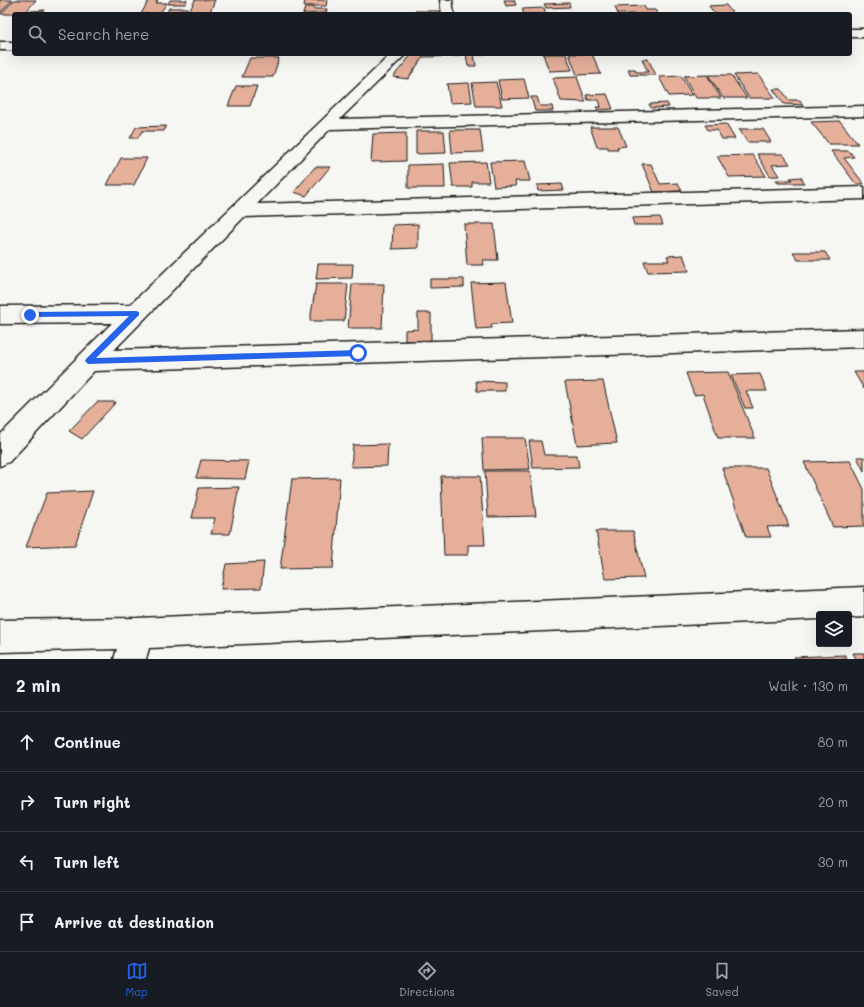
<!DOCTYPE html>
<html lang="en">
<head>
<meta charset="utf-8">
<style>
  :root { --surface:#171b24; --page:#20242c; --text:#f1f3f6; --muted:#9ea1a6; --line:#363941; --accent:#2563eb }
  body { margin:0; font-family:Mali,sans-serif; background:var(--page); color:var(--text) }
  .controls { position:absolute; right:12px; bottom:12px; display:grid; overflow:hidden; border-radius:4px; box-shadow:0 4px 16px #0002 }
  .controls button { width:36px; height:36px; display:grid; place-items:center; padding:0; border:0; border-bottom:1px solid var(--line); background:var(--surface); color:var(--text); font:20px sans-serif }
  .stop { position:absolute; width:12px; height:12px; margin:-9px; border:3px solid #2563eb; border-radius:50%; background:#fff }
  .stop.end { background:#2563eb; border-color:#fff; box-shadow:0 1px 4px #0008 }
  .list { margin:0; padding:0; list-style:none }
  h2 { display:flex; justify-content:space-between; align-items:center; height:52px; margin:0; padding:0 16px; font-size:17px }
  h2 small { font-size:13px; font-weight:400; color:var(--muted) }
  .list li { display:grid; grid-template-columns:26px 1fr auto; gap:12px; align-items:center; box-sizing:border-box; height:60px; padding:0 16px; border-top:1px solid var(--line) }
  .list b { display:block; font-size:15px; white-space:nowrap }
  .list em { font-size:13px; font-style:normal; color:var(--muted) }
  .icon { flex:none; width:22px; height:22px; fill:none; stroke:currentColor; stroke-width:2; stroke-linecap:round; stroke-linejoin:round }
  .map { position:relative; flex:none; width:864px; height:659px; overflow:hidden }
  .search { position:absolute; background:var(--surface); box-shadow:0 4px 16px #0002; left:12px; right:12px; top:12px; height:44px; display:flex; align-items:center; gap:10px; box-sizing:border-box; padding:0 14px; border-radius:4px; color:var(--muted); font-size:15px }
  .sheet { height:292px; background:var(--surface) }
  nav { display:flex; justify-content:space-around; align-items:center; box-sizing:border-box; height:56px; border-top:1px solid var(--line); background:var(--surface); font-size:11px; color:var(--muted) }
  nav a { display:grid; justify-items:center; gap:2px }
  nav .on { color:var(--accent) }
  .map>svg:first-child { display:block }
</style>
</head>
<body>
<div class="map">
<svg width="864" height="659" viewBox="0 0 864 659">
  <rect width="100%" height="100%" fill="#f6f6f2"/>
  <filter id="ink" filterUnits="userSpaceOnUse"><feTurbulence type="fractalNoise" baseFrequency=".025" numOctaves="2"/><feDisplacementMap in="SourceGraphic" scale="8" xChannelSelector="R" yChannelSelector="G"/><feConvolveMatrix kernelMatrix="1 2 1 2 8 2 1 2 1" color-interpolation-filters="sRGB"/></filter>
  <g filter="url(#ink)">
    <path fill="#e5af9a" stroke="#1c1c1c" d="M0,0H12L0,13Z
      M14,0H36L24,14H1Z
      M149,0H158L156,3H167L160,13L141,14Z
      M170,0H187L185,4H168Z
      M195,0H215L209,14H188Z
      M305,0H327L326,6H304Z
      M504,0H514L516,5L506,6Z
      M569,3L570,7L546,8L544,4Z
      M726,5L733,14H715L709,6Z
      M644,6L646,10H655L658,14H618L615,7Z
      M305,7H314L313,9H327L326,13L303,14Z
      M169,8H188L185,14H166Z
      M544,8L546,14H524L522,9Z
      M45,10L42,14H28L30,11Z
      M415,11H440L441,14H415Z
      M412,54H460V56L423,57L408,79L393,77Z
      M466,54H484V55H474L476,66H468Z
      M543,54H566L572,70L549,71Z
      M569,54H592L601,74L577,75Z
      M250,58H279L273,77H242Z
      M642,59H648L656,75H630L628,69H635L636,72H648Z
      M758,74L775,98H749L734,75Z
      M707,75L721,98H696L684,76Z
      M708,75H731L747,98H723Z
      M681,76L692,95L669,96L659,77Z
      M577,77L586,102L561,101L553,78Z
      M524,79L529,98L502,99L498,80Z
      M496,82L502,106H476L472,83Z
      M469,83L472,102L450,103L447,84Z
      M236,86H257L250,106H228Z
      M773,89H781L789,100H800L803,105L784,104Z
      M607,94L613,109L598,110L596,107H601L599,100H588L586,95Z
      M531,97H537L540,106H552L553,111H535Z
      M667,103L669,107L651,108L649,104Z
      M840,121L858,144H829L811,122Z
      M726,124L735,139H722L717,130H708L705,125Z
      M166,126L164,131H142L138,138H130L136,127Z
      M590,127H618L626,146L617,147L618,149H608V147H597Z
      M739,129H763L771,142H747Z
      M450,130H480L483,152L452,153Z
      M416,131H444L446,153L416,154Z
      M406,133V161L371,162L373,134Z
      M831,151H849L854,157L844,158L864,184H856Z
      M757,154H783L790,164L772,165L779,176H770Z
      M753,155L766,176L729,177L717,156Z
      M121,158H147L134,185H107Z
      M525,161L530,181H515L516,186L494,187L490,162Z
      M486,162L489,182H472V187H453L450,163Z
      M444,164L445,188H408V165Z
      M642,164H651L660,184L678,183L682,191L654,192Z
      M315,167H330L306,196L294,192Z
      M801,177L804,183H778L776,180H792L790,178Z
      M562,184L564,190L538,191L537,185Z
      M660,217L663,225H634L632,218Z
      M418,224V248L392,249L393,225Z
      M464,224H494L498,260H483L484,265H467Z
      M793,252H825L830,260H798Z
      M683,255L689,271L648,272L644,261H669L667,256Z
      M318,264H353L352,278L316,279Z
      M430,279H464V287L430,288Z
      M506,282L512,323L491,324L492,328L476,329L471,283Z
      M316,284H348L344,321H310Z
      M352,284H384L382,328H348Z
      M418,313H431V345H410V341H405V330L418,329Z
      M728,372L755,438H718L703,394L694,395L686,373Z
      M854,372H864V389Z
      M760,374L767,391H746L753,408H745L731,375Z
      M476,381L505,382V391H477Z
      M603,381L617,443L577,445L565,382Z
      M97,402H116L82,439L69,431Z
      M482,438H525L530,469L484,470Z
      M529,441H541L544,455H577L579,467L533,468Z
      M388,444L387,466L351,467L353,445Z
      M857,457H864V471Z
      M201,460L249,461L245,479L196,478Z
      M850,461L864,489V526L833,527L804,462Z
      M722,468H766L789,526L767,527L771,537H746Z
      M485,471H530L536,516L488,517Z
      M441,476H480L485,545H468V555H444Z
      M340,478L333,568L280,569L292,479Z
      M239,487L230,534H211L215,518H192L199,488Z
      M93,491L75,545L26,547L47,493Z
      M596,531H633L644,578L605,579Z
      M264,562L261,588L221,589L226,564Z
      M853,653H864V659H856Z
      M845,655L847,659H795L794,657Z"/>
    <g fill="none" stroke-linecap="round" stroke-linejoin="round">
      <g stroke="#1c1c1c" stroke-width="3">
        <path id="minor" d="M440,0H452L454,14H442Z
          M850,29H864V37H850Z
          M0,42H14V50H0Z
          M391,54H406L340,119L864,106V116L330,129L257,204L864,187V199L244,217L114,350L864,329V347L94,371L9,462L0,466V435L112,323L0,324V306L130,305Z
          M864,587V617L849,618V614H819V619L149,648L146,659H114L117,649L0,652V620L137,618Z"/>
      </g>
      <use href="#minor" fill="#f6f6f2" fill-rule="evenodd"/>
    </g>
  </g>
  <path fill="#2563eb" d="M136,311L139,312V315L96,358L358,350L361,353L358,356L88,364L85,361L86,359L129,316L30,317L27,315L30,312Z"/>
</svg>
<div class="controls">
<button><svg class="icon" aria-label="layers" viewBox="0 0 24 24"><path d="M12 4l9 5-9 5-9-5zM3 14l9 5 9-5"/></svg></button>
</div>
<div class="stop" style="left:358px;top:353px"></div>
<div class="stop end" style="left:30px;top:315px"></div>
<div class="search"><svg class="icon" aria-label="search" viewBox="0 0 24 24"><circle cx="10" cy="10" r="6"/><path d="M15 15l6 6"/></svg>Search here</div>
</div>
<section class="sheet">
<h2>2 min<small>Walk · 130 m</small></h2>
<ul class="list">
<li><svg class="icon" aria-label="ahead" viewBox="0 0 24 24"><path d="M12 20V5M6 11l6-6 6 6"/></svg><div><b>Continue</b></div><em>80 m</em></li>
<li><svg class="icon" aria-label="right" viewBox="0 0 24 24"><path d="M7 20v-9h11M14 6l5 5-5 5"/></svg><div><b>Turn right</b></div><em>20 m</em></li>
<li><svg class="icon" aria-label="left" viewBox="0 0 24 24"><path d="M17 20v-9H6M10 6l-5 5 5 5"/></svg><div><b>Turn left</b></div><em>30 m</em></li>
<li><svg class="icon" aria-label="arrive" viewBox="0 0 24 24"><path d="M6 21V4h12l-3 4 3 4H6"/></svg><div><b>Arrive at destination</b></div></li>
</ul>
</section>
<nav>
<a class="on"><svg class="icon" aria-label="map" viewBox="0 0 24 24"><path d="M3 6l6-2 6 2 6-2v14l-6 2-6-2-6 2zM9 4v14M15 6v14"/></svg>Map</a>
<a><svg class="icon" aria-label="directions" viewBox="0 0 24 24"><path d="M12 3l9 9-9 9-9-9zM9 14v-3h6M13 9l2 2-2 2"/></svg>Directions</a>
<a><svg class="icon" aria-label="saved" viewBox="0 0 24 24"><path d="M7 4h10v16l-5-4-5 4z"/></svg>Saved</a>
</nav>
</body>
</html>
